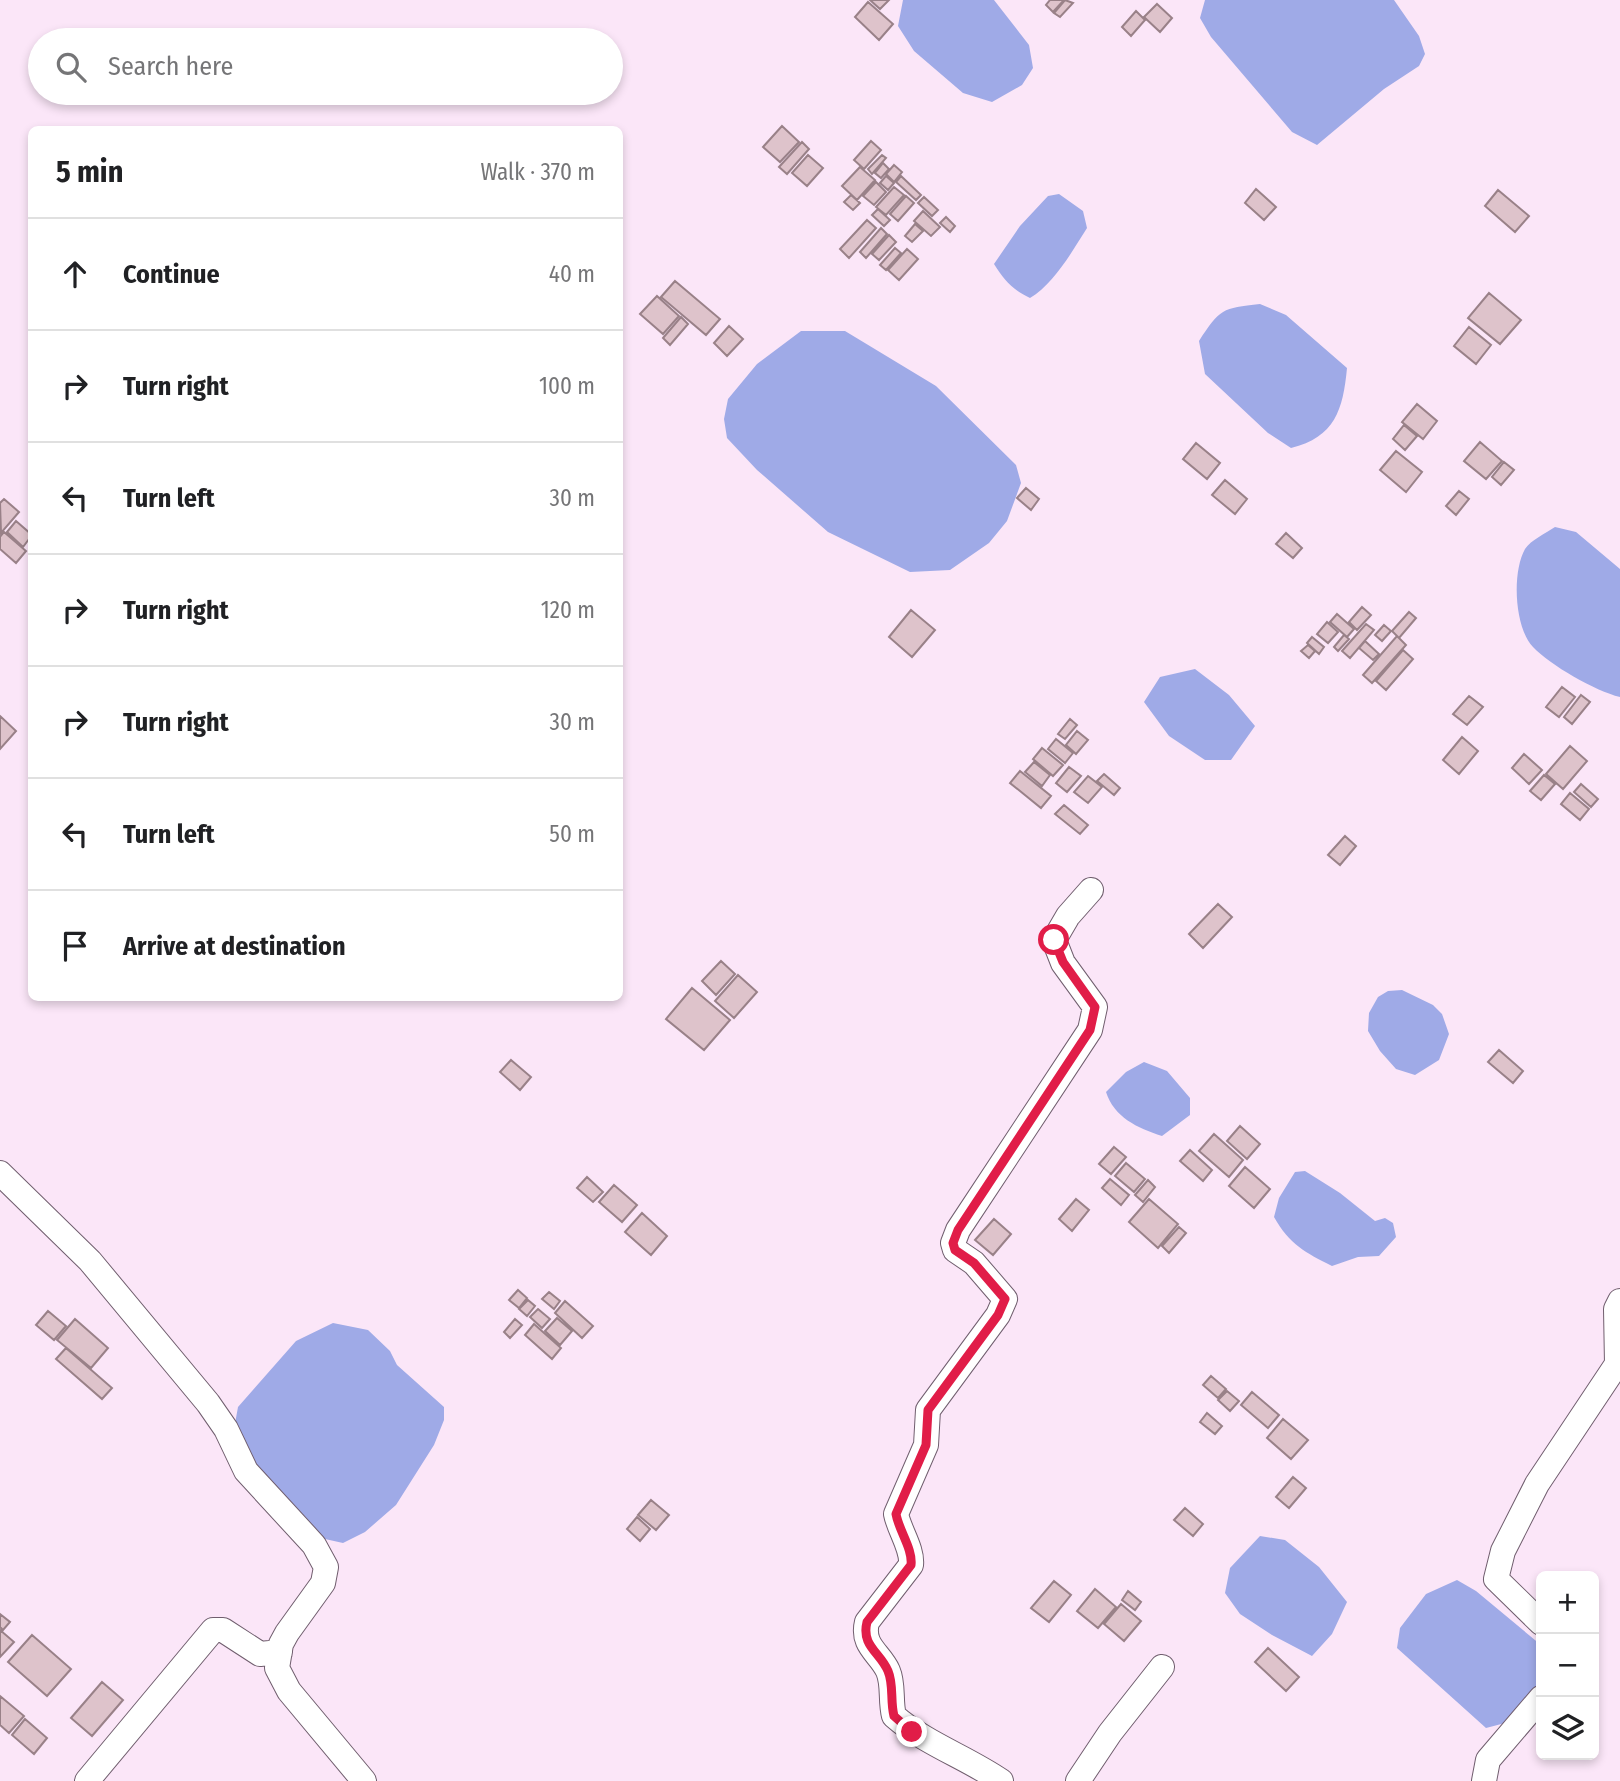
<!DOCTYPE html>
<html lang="en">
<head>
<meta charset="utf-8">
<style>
  :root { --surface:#fff; --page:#f6f6f6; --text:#202124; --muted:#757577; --line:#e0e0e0 }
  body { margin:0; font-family:"Fira Sans Condensed",sans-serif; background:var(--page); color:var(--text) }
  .controls { position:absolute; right:21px; bottom:21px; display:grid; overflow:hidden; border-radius:10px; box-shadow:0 4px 10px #0003 }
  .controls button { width:63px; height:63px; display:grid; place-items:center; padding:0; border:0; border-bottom:2px solid var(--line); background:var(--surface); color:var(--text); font:35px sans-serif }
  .stop { position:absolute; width:21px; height:21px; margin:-16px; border:5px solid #e11d48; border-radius:50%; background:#fff }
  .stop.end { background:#e11d48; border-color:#fff; box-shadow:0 2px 7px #0008 }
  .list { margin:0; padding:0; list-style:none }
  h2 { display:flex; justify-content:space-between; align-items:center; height:91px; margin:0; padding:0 28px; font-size:30px }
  h2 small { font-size:23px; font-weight:400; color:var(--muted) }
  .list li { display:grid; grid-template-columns:46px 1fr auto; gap:21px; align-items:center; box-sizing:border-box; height:112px; padding:0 28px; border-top:2px solid var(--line) }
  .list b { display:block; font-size:26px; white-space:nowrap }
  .list em { font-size:23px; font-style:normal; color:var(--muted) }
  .icon { flex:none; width:38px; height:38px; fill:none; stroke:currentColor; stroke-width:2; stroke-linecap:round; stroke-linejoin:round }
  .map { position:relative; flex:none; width:1620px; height:1781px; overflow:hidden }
  .search { position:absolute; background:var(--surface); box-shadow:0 4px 10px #0003; left:28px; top:28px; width:595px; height:77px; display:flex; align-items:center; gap:18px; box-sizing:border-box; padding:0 24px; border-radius:38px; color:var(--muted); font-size:26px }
  .panel { position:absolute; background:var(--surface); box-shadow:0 4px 10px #0003; left:28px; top:126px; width:595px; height:875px; border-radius:10px }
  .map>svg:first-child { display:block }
</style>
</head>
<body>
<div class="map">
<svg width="1620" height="1781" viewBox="0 0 1620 1781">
  <rect width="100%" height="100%" fill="#fbe6f8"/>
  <path fill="#9faae7" d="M903,0H994L1029,45L1033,68L1022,85L992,102L963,93L914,51L898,26Z
    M1205,0H1394L1419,36L1425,54L1419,66L1384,89L1317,145L1292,132L1211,37L1200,18Z
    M1059,194L1083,211L1087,228C1073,250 1054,284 1030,298C1013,290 1004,280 994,264L1020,226L1048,196Z
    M1260,304L1286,315L1347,368C1343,410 1335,437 1291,448L1268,433L1205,374L1199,341C1220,309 1222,308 1260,304Z
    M801,331H845L936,386L1016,465L1021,483L1007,521L989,543L950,570L910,572L828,532L757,470L727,438L724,419L728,399L757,364Z
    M1555,527L1576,532L1620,569V697C1595,691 1550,665 1533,647C1514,627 1512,572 1525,549C1531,540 1546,533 1555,527Z
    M1195,669L1229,695L1255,726L1231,760H1205L1169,736L1144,702L1160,677Z
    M1402,990L1433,1005L1442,1014L1449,1034L1439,1060L1415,1075L1396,1069L1380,1051L1368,1031L1369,1013L1378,997L1388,991Z
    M1144,1062L1167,1071L1190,1098V1115L1162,1136C1137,1128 1114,1117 1106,1092L1126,1072Z
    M1305,1171L1340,1193L1375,1221L1385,1218L1393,1223L1396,1237L1379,1256L1358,1257L1332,1266C1306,1253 1289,1244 1274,1217L1279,1198L1295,1172Z
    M333,1323L368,1330L390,1351L397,1365L444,1407V1420L434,1445L396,1505L365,1532L343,1543L325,1539L249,1457L234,1429L238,1407L296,1341Z
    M1260,1536L1285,1540L1319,1567L1347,1602L1332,1634L1312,1656L1272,1635L1240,1614L1225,1593L1230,1568Z
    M1457,1580L1476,1591L1541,1645V1688L1509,1722L1486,1728L1397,1648L1400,1628L1426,1594Z"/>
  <path fill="#dec3cb" stroke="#998188" stroke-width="2" d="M870,0H889L880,9Z
    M1050,0H1064L1053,12L1046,5Z
    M1065,0L1073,3L1060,17L1054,13Z
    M868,2L893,24L879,40L855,17Z
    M1157,4L1172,18L1160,32L1144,17Z
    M1136,11L1145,20L1131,36L1122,27Z
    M782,126L799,142L780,162L763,147Z
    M871,141L881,150L864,169L854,160Z
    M802,142L809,149L787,174L779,167Z
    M808,155L823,168L807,186L792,173Z
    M882,155L886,158L872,174L868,169Z
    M883,163L889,169L881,178L875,173Z
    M894,165L902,172L894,182L886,174Z
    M860,167L875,180L857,200L842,186Z
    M886,176L894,183L888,190L880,183Z
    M901,176L921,195L916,200L896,182Z
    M876,182L886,192L874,205L863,196Z
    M894,187L904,195L886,215L876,207Z
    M1256,189L1276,207L1264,220L1245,203Z
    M1498,190L1529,216L1515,232L1485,206Z
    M851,195L860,203L853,210L844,202Z
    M906,196L914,203L898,221L890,214Z
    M924,197L938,210L932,216L918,203Z
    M878,209L890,220L884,226L872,215Z
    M923,211L940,227L931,236L914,221Z
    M946,217L955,226L950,232L940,223Z
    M867,220L876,228L849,258L840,249Z
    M915,224L923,231L912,242L905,236Z
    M881,228L887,234L866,258L860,252Z
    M889,235L896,242L879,260L872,254Z
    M895,248L901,253L886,270L880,265Z
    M907,249L918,259L899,280L888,270Z
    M675,281L720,319L706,335L661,297Z
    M1489,293L1521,320L1500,344L1468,318Z
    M657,296L679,316L663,334L640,314Z
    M681,317L688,324L670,345L663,338Z
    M729,326L743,339L727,356L714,343Z
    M1469,327L1491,345L1476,364L1454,346Z
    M1417,404L1437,421L1423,439L1402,422Z
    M1404,425L1417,436L1405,450L1393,439Z
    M1480,442L1502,461L1486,479L1464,461Z
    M1196,443L1220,463L1207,479L1183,459Z
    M1396,451L1422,472L1406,492L1380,470Z
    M1504,462L1514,470L1501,485L1492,477Z
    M1225,480L1247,499L1235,514L1212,495Z
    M1026,488L1039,499L1031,510L1017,498Z
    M1459,491L1469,499L1456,515L1446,506Z
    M4,499L19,512L1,533L0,503Z
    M16,521L32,535L23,547L7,532Z
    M4,532L26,551L16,563L0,549V537Z
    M1286,533L1302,548L1293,558L1276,544Z
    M1362,607L1371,615L1357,630L1349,622Z
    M911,610L935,630L912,657L889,637Z
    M1409,612L1416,618L1399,638L1392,631Z
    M1337,614L1354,629L1347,637L1330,622Z
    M1327,622L1338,632L1328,643L1317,634Z
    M1366,624L1374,630L1350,658L1342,651Z
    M1384,625L1391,631L1382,641L1375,635Z
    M1344,635L1349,639L1338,651L1334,647Z
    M1397,636L1406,645L1372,683L1363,675Z
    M1312,637L1324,647L1319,654L1307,643Z
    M1365,641L1379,654L1373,660L1359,648Z
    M1308,645L1315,651L1309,658L1301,651Z
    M1403,650L1413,659L1386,690L1376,681Z
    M1562,687L1575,697L1559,717L1546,707Z
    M1581,695L1590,702L1572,724L1564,717Z
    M1469,696L1483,707L1467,725L1453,714Z
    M0,716L16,731L0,749Z
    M1070,719L1077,725L1065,739L1058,734Z
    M1077,731L1088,740L1076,754L1066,745Z
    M1462,737L1478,751L1459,774L1443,760Z
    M1056,739L1073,753L1065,763L1048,749Z
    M1570,746L1587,761L1563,789L1546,774Z
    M1042,748L1063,765L1053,776L1033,759Z
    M1524,754L1542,770L1529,784L1512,768Z
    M1034,762L1050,775L1042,786L1025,772Z
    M1069,767L1081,776L1067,792L1056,783Z
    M1020,771L1051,796L1041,808L1010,783Z
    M1104,774L1120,788L1114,795L1097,781Z
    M1544,775L1555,784L1541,800L1530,791Z
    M1088,776L1102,787L1088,803L1074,792Z
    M1581,784L1598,799L1591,807L1574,792Z
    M1570,793L1589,809L1580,820L1561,804Z
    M1064,805L1088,825L1080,834L1055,814Z
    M1345,836L1356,846L1340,865L1328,855Z
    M1218,904L1232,917L1203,948L1189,934Z
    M721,961L735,974L716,995L702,981Z
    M738,975L757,992L734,1018L715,1001Z
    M692,988L730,1020L704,1050L666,1019Z
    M1499,1050L1523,1071L1513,1083L1488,1062Z
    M511,1060L531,1077L520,1090L500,1072Z
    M1240,1126L1260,1144L1247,1159L1227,1141Z
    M1214,1134L1243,1160L1229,1177L1199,1151Z
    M1114,1147L1126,1157L1111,1174L1099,1164Z
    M1190,1150L1212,1170L1203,1181L1180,1161Z
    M1126,1163L1145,1179L1134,1192L1115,1176Z
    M1245,1167L1270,1189L1254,1208L1229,1186Z
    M587,1177L603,1192L593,1202L577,1188Z
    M1110,1179L1129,1195L1121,1205L1102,1188Z
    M1148,1180L1155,1187L1143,1202L1135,1195Z
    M614,1185L637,1205L622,1222L599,1202Z
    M1076,1199L1089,1210L1072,1231L1059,1219Z
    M1149,1199L1178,1224L1158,1248L1129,1222Z
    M642,1213L667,1236L651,1255L625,1232Z
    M994,1219L1011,1234L993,1255L975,1240Z
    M1179,1227L1186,1233L1169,1253L1162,1246Z
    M518,1290L527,1298L519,1308L509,1300Z
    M549,1292L560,1301L554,1309L542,1299Z
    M528,1300L535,1306L527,1316L519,1309Z
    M565,1301L593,1326L582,1338L555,1313Z
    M538,1309L550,1319L542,1328L530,1317Z
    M48,1311L66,1326L54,1340L36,1325Z
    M557,1318L572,1331L560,1345L545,1331Z
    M75,1319L108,1348L91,1368L57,1340Z
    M515,1319L522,1325L510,1338L504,1332Z
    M534,1324L561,1348L552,1359L525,1335Z
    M66,1348L112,1388L102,1399L56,1359Z
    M1211,1376L1226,1389L1218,1398L1203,1385Z
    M1227,1391L1239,1401L1230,1411L1218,1400Z
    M1252,1392L1279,1415L1268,1428L1241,1405Z
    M1207,1413L1222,1426L1215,1434L1200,1422Z
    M1283,1419L1308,1440L1291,1459L1267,1438Z
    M1293,1477L1306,1488L1289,1508L1276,1497Z
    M651,1500L669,1515L656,1530L638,1515Z
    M1185,1508L1203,1524L1193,1536L1174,1520Z
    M637,1517L650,1529L640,1541L627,1529Z
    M1054,1581L1071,1595L1049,1622L1031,1608Z
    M1095,1589L1116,1607L1098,1628L1077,1611Z
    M1128,1591L1141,1602L1135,1610L1122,1600Z
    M1121,1604L1141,1621L1124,1641L1104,1624Z
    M0,1614L10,1622L3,1630L0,1627Z
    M0,1630L14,1642L0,1657Z
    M32,1635L71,1669L47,1696L8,1662Z
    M1268,1648L1299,1677L1286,1691L1255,1662Z
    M102,1682L123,1700L92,1736L71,1718Z
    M0,1696L24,1716L9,1733L0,1725Z
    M25,1719L47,1738L34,1754L12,1735Z"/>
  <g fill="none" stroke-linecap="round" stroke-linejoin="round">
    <g stroke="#705e6e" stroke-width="26">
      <path id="minor" d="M0,1173L90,1261L208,1403L226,1429L246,1471L314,1545L326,1567L323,1583L287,1633L281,1644L277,1668L289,1691L364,1781
        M1541,1623L1496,1579L1503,1551L1537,1484L1617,1364L1616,1309L1620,1301
        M87,1781L213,1630H223L260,1654L280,1652
        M1001,1781C966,1757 926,1744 894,1716C890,1701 894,1685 888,1671C880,1653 861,1646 867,1622L911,1565C913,1549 899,1530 896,1514L926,1445L928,1410L998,1315L1005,1299L974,1263L955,1250L953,1243L958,1230L1090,1030L1095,1007L1063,963L1054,940L1068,916L1091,890
        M1078,1781L1110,1733L1162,1667
        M1484,1781L1488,1760L1541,1698"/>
    </g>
    <use href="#minor" stroke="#fff" stroke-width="24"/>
  </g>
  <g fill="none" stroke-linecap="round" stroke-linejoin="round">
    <path stroke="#e11d48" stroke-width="9" d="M912,1732L894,1716C890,1701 894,1685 888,1671C880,1652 861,1646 867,1622L911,1565C913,1549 899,1531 896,1514L926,1445L928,1410L998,1315L1005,1299L974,1263L955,1250L953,1243L958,1230L1090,1030L1095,1007L1063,962L1054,940"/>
  </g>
</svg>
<div class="controls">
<button>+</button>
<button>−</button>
<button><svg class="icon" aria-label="layers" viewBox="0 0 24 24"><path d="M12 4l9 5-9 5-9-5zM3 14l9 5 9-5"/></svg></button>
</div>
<div class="stop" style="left:1054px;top:940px"></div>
<div class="stop end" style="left:912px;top:1732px"></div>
<div class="search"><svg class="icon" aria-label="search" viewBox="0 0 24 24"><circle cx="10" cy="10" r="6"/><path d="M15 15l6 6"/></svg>Search here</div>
<section class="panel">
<h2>5 min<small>Walk · 370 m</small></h2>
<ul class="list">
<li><svg class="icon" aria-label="ahead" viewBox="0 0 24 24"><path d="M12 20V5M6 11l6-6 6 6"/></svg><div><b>Continue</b></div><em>40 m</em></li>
<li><svg class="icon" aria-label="right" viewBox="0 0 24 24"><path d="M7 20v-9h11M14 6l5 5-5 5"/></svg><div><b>Turn right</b></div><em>100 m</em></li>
<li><svg class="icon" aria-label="left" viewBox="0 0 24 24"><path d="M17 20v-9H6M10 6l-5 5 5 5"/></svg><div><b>Turn left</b></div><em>30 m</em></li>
<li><svg class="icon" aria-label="right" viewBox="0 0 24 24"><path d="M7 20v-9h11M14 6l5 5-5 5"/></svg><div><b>Turn right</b></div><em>120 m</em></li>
<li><svg class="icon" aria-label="right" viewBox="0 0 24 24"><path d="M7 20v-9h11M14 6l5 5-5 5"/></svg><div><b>Turn right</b></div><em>30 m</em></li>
<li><svg class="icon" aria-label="left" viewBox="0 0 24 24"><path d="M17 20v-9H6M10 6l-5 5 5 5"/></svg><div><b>Turn left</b></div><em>50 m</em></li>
<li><svg class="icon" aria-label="arrive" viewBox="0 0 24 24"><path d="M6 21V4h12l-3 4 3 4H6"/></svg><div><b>Arrive at destination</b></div></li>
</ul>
</section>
</div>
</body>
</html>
